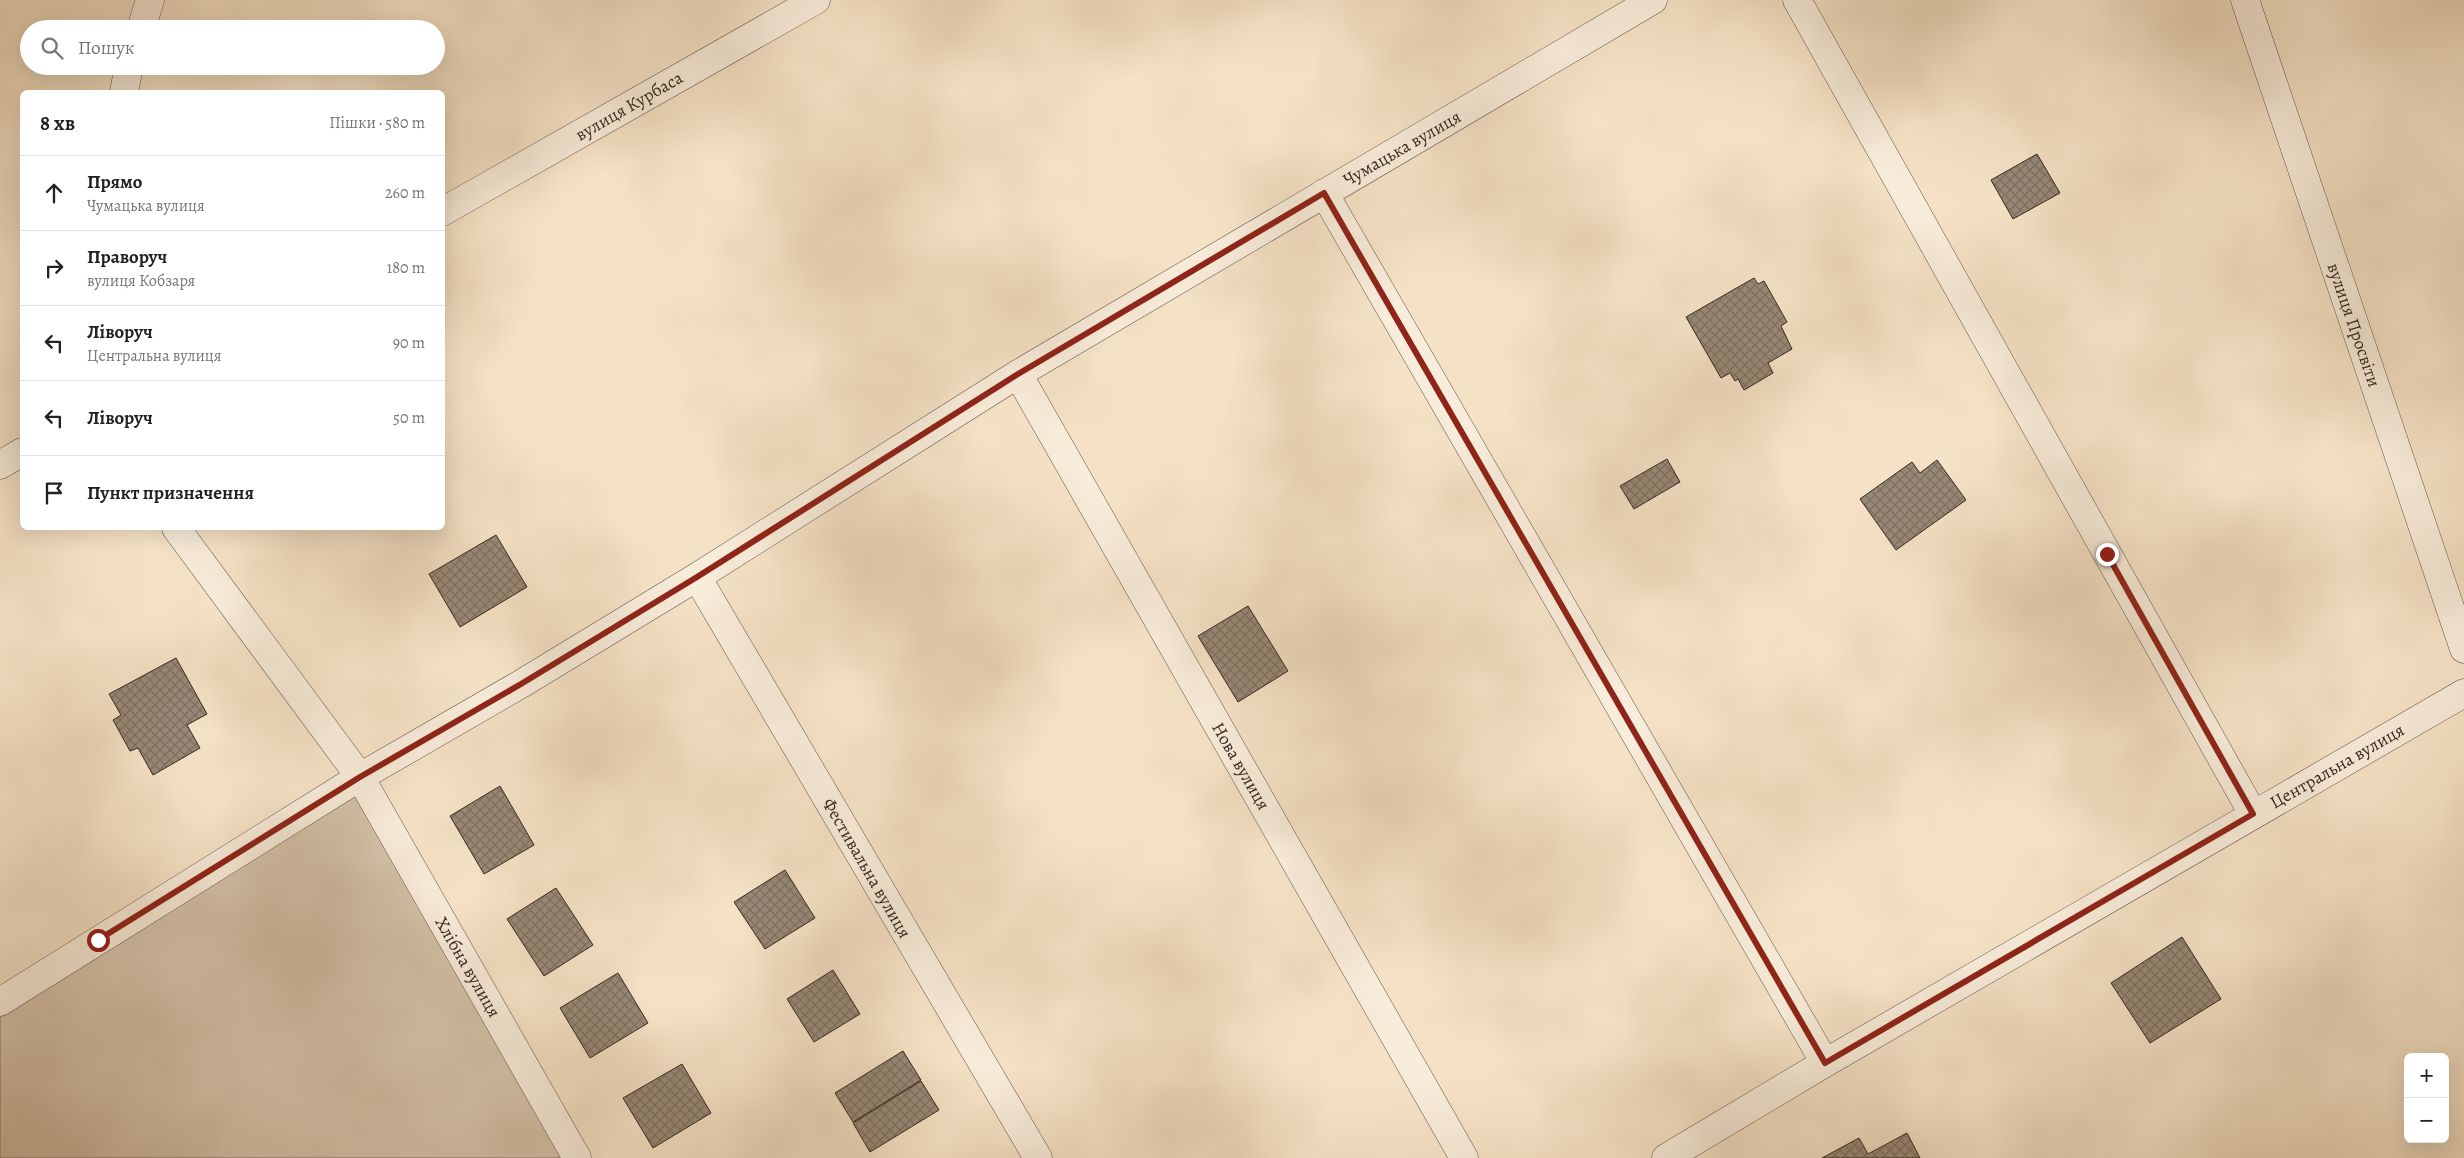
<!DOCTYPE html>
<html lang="uk">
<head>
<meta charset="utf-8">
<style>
  :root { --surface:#fff; --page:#f6f6f6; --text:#222; --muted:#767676; --line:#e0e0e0 }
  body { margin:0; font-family:Alegreya,serif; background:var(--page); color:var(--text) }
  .controls { position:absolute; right:15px; bottom:15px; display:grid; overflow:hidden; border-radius:8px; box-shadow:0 5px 20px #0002 }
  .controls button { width:45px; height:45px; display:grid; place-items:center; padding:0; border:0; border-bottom:1px solid var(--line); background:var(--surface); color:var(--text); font:25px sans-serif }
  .stop { position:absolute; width:15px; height:15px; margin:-11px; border:4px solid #8f2418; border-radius:50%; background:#fff }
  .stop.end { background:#8f2418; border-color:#fff; box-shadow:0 1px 5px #0008 }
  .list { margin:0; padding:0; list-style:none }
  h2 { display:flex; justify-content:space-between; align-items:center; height:65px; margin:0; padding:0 20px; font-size:21px }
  h2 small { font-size:16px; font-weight:400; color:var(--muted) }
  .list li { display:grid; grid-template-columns:32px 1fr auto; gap:15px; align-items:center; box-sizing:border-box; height:75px; padding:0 20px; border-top:1px solid var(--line) }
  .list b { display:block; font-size:19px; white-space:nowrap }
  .list p { margin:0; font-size:16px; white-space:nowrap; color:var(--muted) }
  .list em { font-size:16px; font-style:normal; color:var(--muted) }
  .icon { flex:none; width:28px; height:28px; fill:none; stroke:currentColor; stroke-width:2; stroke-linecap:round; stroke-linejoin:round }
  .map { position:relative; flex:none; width:2464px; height:1158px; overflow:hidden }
  .search { position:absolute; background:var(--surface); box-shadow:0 5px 20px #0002; left:20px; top:20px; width:425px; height:55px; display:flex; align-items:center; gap:12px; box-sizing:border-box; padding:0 18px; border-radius:28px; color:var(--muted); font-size:19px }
  .panel { position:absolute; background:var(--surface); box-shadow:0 5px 20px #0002; left:20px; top:90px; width:425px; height:440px; border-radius:8px }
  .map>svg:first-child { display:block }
</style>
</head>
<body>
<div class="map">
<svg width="2464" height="1158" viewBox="0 0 2464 1158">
  <defs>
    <pattern id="building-cross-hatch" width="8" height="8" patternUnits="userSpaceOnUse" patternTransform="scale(1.25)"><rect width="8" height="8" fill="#988977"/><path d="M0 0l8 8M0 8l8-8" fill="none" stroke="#7d7061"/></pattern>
  </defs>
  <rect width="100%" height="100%" fill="#f5e2c6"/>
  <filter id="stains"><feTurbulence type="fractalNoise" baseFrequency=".004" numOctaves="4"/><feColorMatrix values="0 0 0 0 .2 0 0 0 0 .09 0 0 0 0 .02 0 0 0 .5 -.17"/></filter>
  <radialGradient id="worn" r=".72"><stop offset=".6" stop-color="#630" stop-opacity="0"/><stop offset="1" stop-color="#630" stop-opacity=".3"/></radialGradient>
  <path fill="#d4c2aa" stroke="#847566" d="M360,777L577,1158H0V1002Z"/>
  <path fill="url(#building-cross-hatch)" stroke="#342822" d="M2037,154L2060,193L2013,219L1991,180Z
    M1754,278L1758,284L1764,281L1787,322L1781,326L1792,349L1768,363L1773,373L1744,390L1738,379L1735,381L1730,373L1721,378L1686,317Z
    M1667,459L1680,482L1634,509L1620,486Z
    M1937,460L1966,500L1896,550L1860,499L1912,462L1920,473Z
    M496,535L527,587L460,627L429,574Z
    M1248,606L1288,671L1238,702L1198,636Z
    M176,658L207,714L187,725L200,748L153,775L138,748L130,751L113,720L121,715L109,694Z
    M500,786L534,845L484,874L450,816Z
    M785,870L815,918L765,949L734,902Z
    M556,888L593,945L544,976L507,919Z
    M2182,937L2221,999L2150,1043L2111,983Z
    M833,970L860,1014L814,1042L787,999Z
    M618,973L648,1023L590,1058L560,1008Z
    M903,1051L921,1080L853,1122L835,1093Z
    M682,1064L711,1113L653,1148L623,1098Z
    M921,1081L939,1110L870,1152L853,1123Z
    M1907,1133L1920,1158H1822L1859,1138L1868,1154Z"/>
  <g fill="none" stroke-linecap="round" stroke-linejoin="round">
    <g stroke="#64564b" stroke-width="29">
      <path id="minor" d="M1797,0L2253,814
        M2245,0L2464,649
        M141,29L150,0
        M124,92L129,66
        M1324,193L1825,1063
        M442,212L816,0
        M1018,374L1464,1158
        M0,465L22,452
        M176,528L360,777L577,1158
        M697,577L1038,1158
        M0,1002L360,777L521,684L697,577L1018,374L1653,0
        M1666,1158L1825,1063L2464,693"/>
    </g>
    <use href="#minor" stroke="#f8ecda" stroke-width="28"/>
  </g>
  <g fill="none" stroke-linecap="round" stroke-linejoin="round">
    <path stroke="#8f2418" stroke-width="6" d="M98,940L360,777L521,684L697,577L1018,374L1324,193L1825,1063L2253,814L2107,554"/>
  </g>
  <g text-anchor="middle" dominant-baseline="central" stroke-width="4" stroke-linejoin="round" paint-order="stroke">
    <g font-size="18" fill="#342822" stroke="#f8ecda">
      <text transform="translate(629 106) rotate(-30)">вулиця Курбаса</text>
      <text transform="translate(1402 148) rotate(-30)">Чумацька вулиця</text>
      <text transform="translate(2354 325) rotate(71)">вулиця Просвіти</text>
      <text transform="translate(1241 766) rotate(60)">Нова вулиця</text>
      <text transform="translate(2337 766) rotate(-30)">Центральна вулиця</text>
      <text transform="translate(867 868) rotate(60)">Фестивальна вулиця</text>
      <text transform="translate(468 967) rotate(60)">Хлібна вулиця</text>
    </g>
  </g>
  <rect width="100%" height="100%" filter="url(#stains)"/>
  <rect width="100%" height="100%" fill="url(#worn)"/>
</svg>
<div class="controls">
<button>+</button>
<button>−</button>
</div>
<div class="stop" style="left:98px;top:940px"></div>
<div class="stop end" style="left:2107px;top:554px"></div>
<div class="search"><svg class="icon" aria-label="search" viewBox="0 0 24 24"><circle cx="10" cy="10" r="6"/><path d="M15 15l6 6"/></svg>Пошук</div>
<section class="panel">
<h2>8 хв<small>Пішки · 580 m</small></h2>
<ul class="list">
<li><svg class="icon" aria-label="ahead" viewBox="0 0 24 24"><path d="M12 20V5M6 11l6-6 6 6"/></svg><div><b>Прямо</b><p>Чумацька вулиця</p></div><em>260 m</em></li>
<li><svg class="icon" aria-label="right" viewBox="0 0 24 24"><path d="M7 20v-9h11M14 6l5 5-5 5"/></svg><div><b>Праворуч</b><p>вулиця Кобзаря</p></div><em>180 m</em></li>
<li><svg class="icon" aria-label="left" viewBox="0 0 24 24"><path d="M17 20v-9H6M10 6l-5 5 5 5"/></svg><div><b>Ліворуч</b><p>Центральна вулиця</p></div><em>90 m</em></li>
<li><svg class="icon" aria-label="left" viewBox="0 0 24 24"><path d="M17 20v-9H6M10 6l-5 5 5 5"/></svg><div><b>Ліворуч</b></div><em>50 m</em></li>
<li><svg class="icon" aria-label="arrive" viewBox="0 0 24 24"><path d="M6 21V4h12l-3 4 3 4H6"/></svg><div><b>Пункт призначення</b></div></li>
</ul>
</section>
</div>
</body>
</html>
